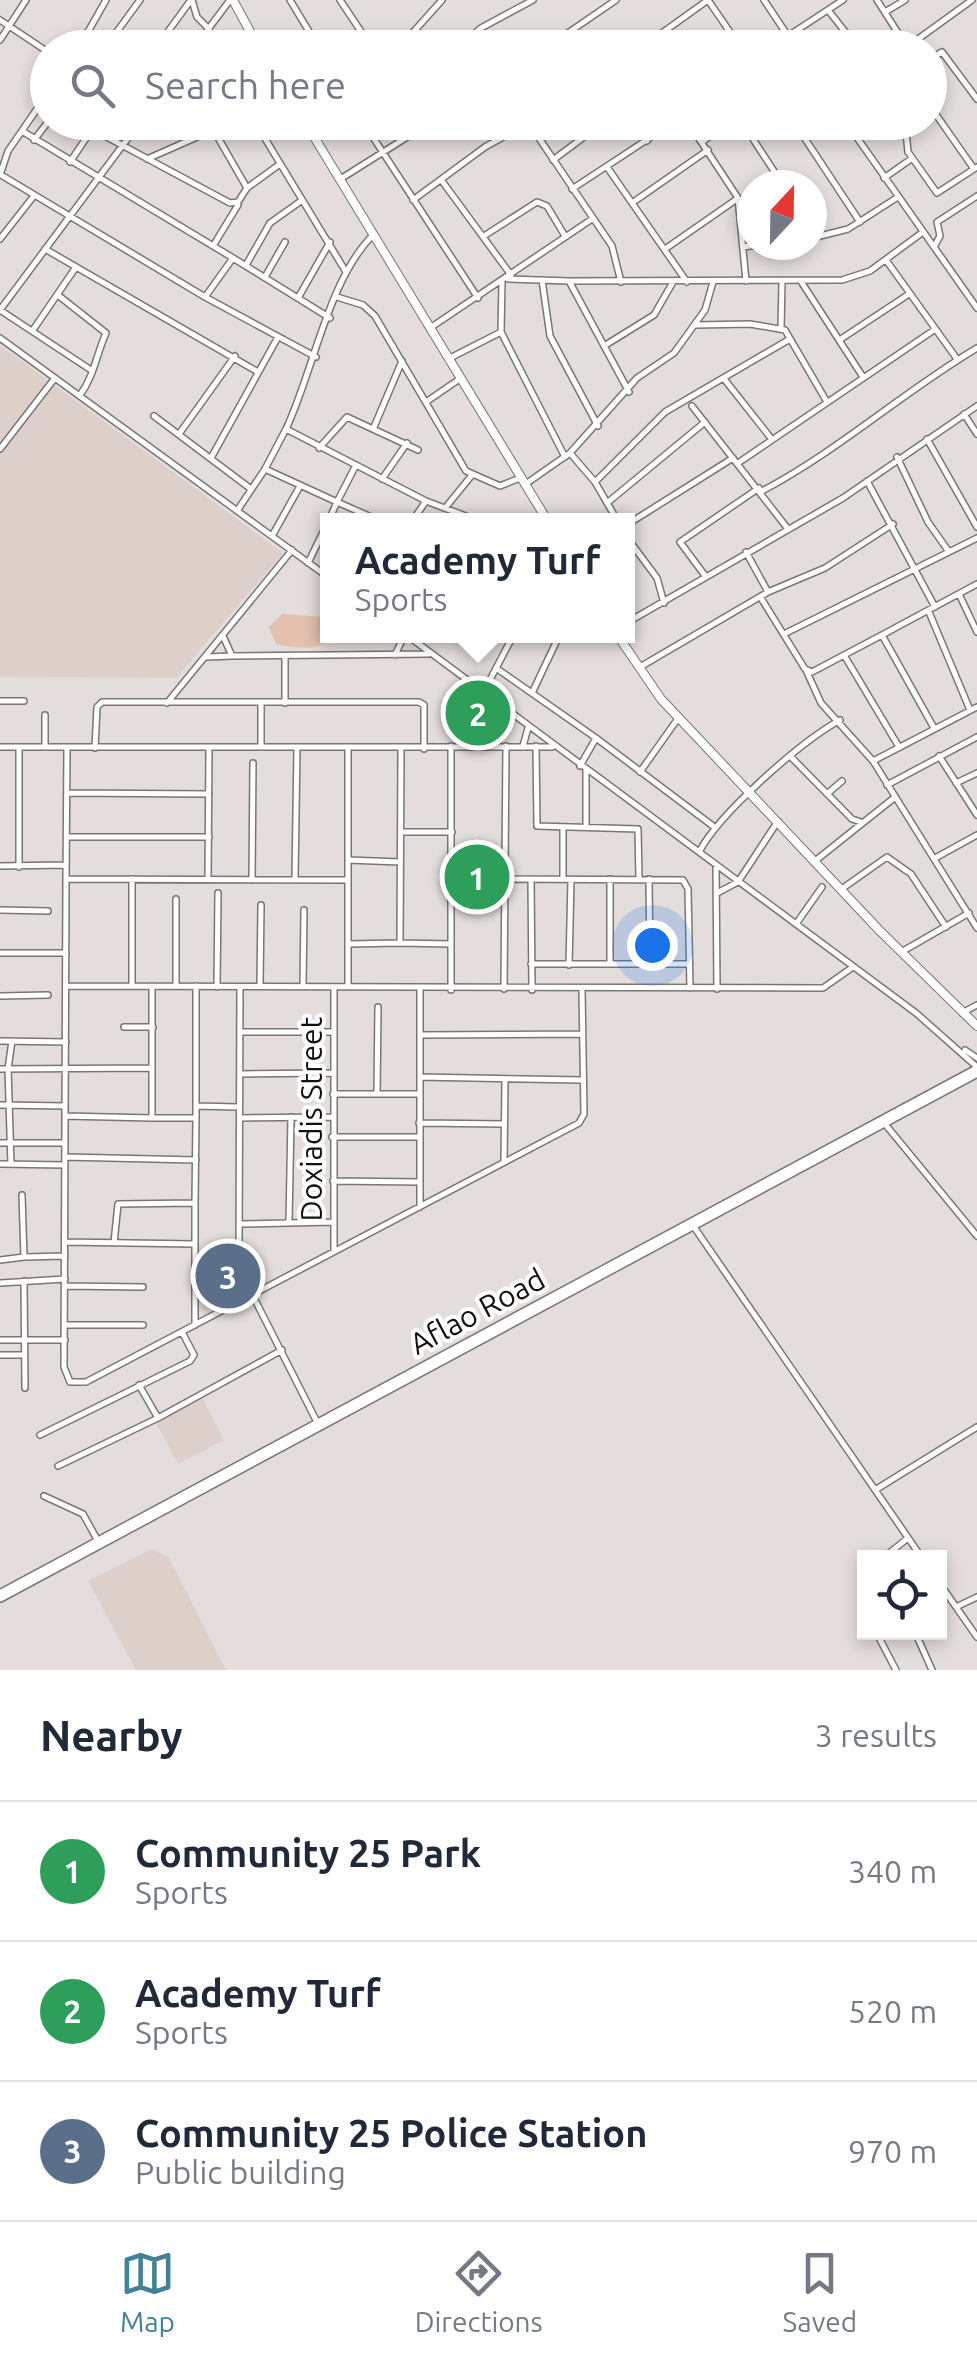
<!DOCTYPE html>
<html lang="en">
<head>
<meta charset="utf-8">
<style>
  :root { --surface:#fff; --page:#f2f2f3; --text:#1f2937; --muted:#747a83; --line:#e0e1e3; --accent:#428296 }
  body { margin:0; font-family:Ubuntu,sans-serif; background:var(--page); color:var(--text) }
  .controls { position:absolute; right:30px; bottom:30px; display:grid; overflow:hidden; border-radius:0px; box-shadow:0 5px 15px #0003 }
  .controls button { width:90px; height:90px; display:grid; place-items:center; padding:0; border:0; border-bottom:2px solid var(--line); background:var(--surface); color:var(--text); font:50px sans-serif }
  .compass { position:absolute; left:737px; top:170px; width:90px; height:90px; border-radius:50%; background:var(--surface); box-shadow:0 5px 15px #0003; rotate:22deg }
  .you { position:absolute; left:652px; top:945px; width:35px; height:35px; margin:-25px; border:8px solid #fff; border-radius:50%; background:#1a73e8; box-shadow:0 0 0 15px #1a73e833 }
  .badge { display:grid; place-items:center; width:65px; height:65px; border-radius:50%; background:var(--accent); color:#fff; font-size:32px; font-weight:700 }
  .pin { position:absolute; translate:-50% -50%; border:5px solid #fff; box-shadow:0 2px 10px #0006 }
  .popup { position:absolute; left:320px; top:513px; width:315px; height:130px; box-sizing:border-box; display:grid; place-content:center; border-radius:0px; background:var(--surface); filter:drop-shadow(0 2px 8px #0005); font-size:32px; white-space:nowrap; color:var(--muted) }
  .popup b { font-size:38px; color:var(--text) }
  .popup::after { content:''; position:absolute; left:50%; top:100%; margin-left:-20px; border:20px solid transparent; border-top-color:var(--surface) }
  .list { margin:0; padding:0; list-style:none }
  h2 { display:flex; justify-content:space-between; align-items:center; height:130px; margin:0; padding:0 40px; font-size:42px }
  h2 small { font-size:32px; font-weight:400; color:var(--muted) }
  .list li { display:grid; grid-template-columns:65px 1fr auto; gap:30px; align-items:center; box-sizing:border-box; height:140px; padding:0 40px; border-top:2px solid var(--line) }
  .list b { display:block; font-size:38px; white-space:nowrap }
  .list p { margin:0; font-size:32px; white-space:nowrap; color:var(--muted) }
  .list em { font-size:32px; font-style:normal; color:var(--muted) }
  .icon { flex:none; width:55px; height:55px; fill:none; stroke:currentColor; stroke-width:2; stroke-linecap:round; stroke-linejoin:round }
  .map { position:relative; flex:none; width:977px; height:1670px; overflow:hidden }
  .search { position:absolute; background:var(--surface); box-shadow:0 5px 15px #0003; left:30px; right:30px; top:30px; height:110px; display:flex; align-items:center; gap:25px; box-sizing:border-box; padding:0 35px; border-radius:55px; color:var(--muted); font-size:38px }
  .sheet { height:550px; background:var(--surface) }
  nav { display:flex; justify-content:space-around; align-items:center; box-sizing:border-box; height:140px; border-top:2px solid var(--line); background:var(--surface); font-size:28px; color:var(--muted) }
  nav a { display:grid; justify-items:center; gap:5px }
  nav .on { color:var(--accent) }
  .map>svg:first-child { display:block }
</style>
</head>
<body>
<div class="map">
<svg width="977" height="1670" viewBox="0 0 977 1670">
  <rect width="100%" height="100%" fill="#e3dddb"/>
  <path fill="#ddd0ca" d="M0,345L283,553L176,678L0,677Z
    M201,1395L224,1440L178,1464L155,1421Z
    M152,1549L169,1558L226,1670H136L88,1581Z"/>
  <path fill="#e4c0af" d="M282,614L328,617V636H335C324,652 294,648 276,644L269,627Z
    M497,864L498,890L457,891L456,865Z"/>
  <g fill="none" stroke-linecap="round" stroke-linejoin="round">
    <g stroke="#7b7573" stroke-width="8">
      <path id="minor" d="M192,0L197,17L209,29
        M290,0L319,48
        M340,0L372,48
        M708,0L741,48
        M764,0L796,48
        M877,0L907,47L972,0
        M828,10L858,48
        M885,12L905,0
        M0,20L48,52
        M572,30L584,48
        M788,36L843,0
        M202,38L208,48
        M0,40L26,0
        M72,48L89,30L106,0
        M105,48L140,0
        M156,48L191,0
        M194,48L230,0
        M399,48L442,0
        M457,48L481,28L533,0
        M546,48L616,0
        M641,48L708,0
        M714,48L732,35
        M930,59L942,52L977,99
        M930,106L974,169
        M209,122L247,188
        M255,122L346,272
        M363,122L478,298
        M528,122L612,246L621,282
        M584,122L590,133
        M636,122L647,141
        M688,122L738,198L746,281
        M742,122L783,185
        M794,122L860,222
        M846,122L977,308
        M905,122L908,152L937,193L977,167
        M92,129L230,203L238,202L247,188L280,164
        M748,132L760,122
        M853,134L869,122
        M34,140L48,122
        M702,142L730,122
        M147,159L213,130
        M553,160L604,122
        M70,162L97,122
        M607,167L687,282
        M0,175L8,151L48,93
        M1,175L205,297L233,258L22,131
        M342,178L431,122
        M884,178L911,159
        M442,181L511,275
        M572,189L674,122
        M413,200L485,147L528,123
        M632,203L708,150
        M741,216L752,209
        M484,236L537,202L547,206L565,236
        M812,238L848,229L898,197
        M0,239L33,197
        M213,246L238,205
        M743,247L758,245
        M934,247L940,236L937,222L977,196
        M45,249L258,372
        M665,249L737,199
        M233,258L330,318
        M886,260L957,359
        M246,265L270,223L301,201
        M265,277L285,242
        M508,279L569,281L629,392
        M542,280L550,336L598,426
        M502,281L501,332L565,457
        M569,281L842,280L870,271L923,232
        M802,283L863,377
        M59,296L106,333C96,356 94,376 80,395
        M205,297L316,357
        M337,297L363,305L375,316L466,471L500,486L520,478
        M298,298L330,242
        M0,310L140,122
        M0,310L91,370
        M695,325L750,324L785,330L827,402
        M430,328L592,219
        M781,329L782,282
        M33,330L76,267
        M0,338L328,577
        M841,339L909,294
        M604,346L654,315L673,282
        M450,358L501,332
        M725,380L770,437
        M426,402L461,378
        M692,406L788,529
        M964,414L977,434
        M154,416L251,489
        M374,427L402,361
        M286,429C314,370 328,279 374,234
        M179,434L235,356
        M927,439L977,527
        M319,448L347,417L418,450
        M0,449L55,378
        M570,453L595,482L617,520
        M897,457L928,522L949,552
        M211,458L278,337
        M738,463L934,330
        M265,469L286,429L426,501L471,518
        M382,479L407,443
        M867,481L935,607
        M595,482L665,412L790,339
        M527,483L570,453L637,378L674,353L705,310L713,282
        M762,491C838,451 903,392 977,348
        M607,503L705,422
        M446,507L472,475
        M237,511L265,469L337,502L355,467
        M329,520L337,502L378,520
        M413,520L426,501
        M628,524L733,458
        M272,536L300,486
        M628,539L657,578L664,603
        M746,552L768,592
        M308,563L328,522
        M706,577L680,542L759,488
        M959,594L977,632
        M761,598L805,669L812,672L882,635
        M929,612L970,710
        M628,622L843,498L977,406
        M784,634L977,538
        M408,636L916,1013L977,1067
        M453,636L478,648L485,638
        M395,655L404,636
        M844,655L899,747
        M232,656L429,654
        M207,657L232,656L223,636
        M285,657V703
        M640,667L768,592L825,568L893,524
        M496,668L596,738
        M806,670L821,703L873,761L977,928
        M533,691L559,636
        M483,693L513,636
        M0,701H24
        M167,703L292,550
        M261,703V747
        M934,728L882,635L977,584
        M523,746L528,728
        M536,746L537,826L638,829L639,879
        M0,747H45V715
        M45,747H552
        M19,748V867
        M95,748L97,707L102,702H419L424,705V749
        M401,749L400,943L451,944
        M939,756L977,815
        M791,757L852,819L861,822
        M873,761L977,707
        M580,766L596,738L713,826
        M640,772L679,717
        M956,783L977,773
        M887,785L977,737
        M68,793L209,794
        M827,794L842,781
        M563,827V879
        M586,827V770
        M401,832H452
        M67,837H209
        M699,852C720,813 799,743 840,720
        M937,857L977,835
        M348,860L400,862
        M453,861L505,862
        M815,861L894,798
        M0,866L66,865
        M716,867L717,989
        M66,879L67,748
        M208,879L209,748
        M295,879L297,748
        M504,879L683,880L688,889L690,988
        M531,879L532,990
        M610,879V964
        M649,879L650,964
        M252,880L253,763
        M348,880L66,879L64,1367L70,1382H86L579,1123L584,1114L582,990
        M843,888L887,857L911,874L946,927
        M717,893L738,882L778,821
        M176,899V986
        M0,910L48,911
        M796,924L822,887
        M348,944L400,943
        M903,951L969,913
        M0,953H66
        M531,964H687
        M569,965L571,880
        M66,986L823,988L853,967
        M132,986V879
        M152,986V1068
        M260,986L261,905
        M303,986L304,910
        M217,987L218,893
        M334,987V1251
        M348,987V748
        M420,988V1207
        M504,989L506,746
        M451,990V746
        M0,996L48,995
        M962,1013L977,1005
        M124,1027H153
        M241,1032H333
        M421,1035L582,1034
        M0,1041L66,1042
        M965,1050L977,1058
        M0,1069L152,1068V1118L65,1116
        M240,1074L332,1073
        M420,1077L582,1080
        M333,1094H420
        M377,1094L378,1007
        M0,1105L65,1106
        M196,1106L238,1107
        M196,1118V986
        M240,1118L332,1117
        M419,1123L504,1124
        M885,1124L977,1236
        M332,1137H419
        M0,1143H65
        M65,1157L196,1160
        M504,1162L505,1080
        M0,1164L65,1165
        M11,1164L8,1069L12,1041
        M333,1181L420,1182
        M22,1195L24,1257L65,1256
        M289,1223L291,1117
        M239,1224L334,1222
        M694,1227L922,1558
        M65,1242L195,1244
        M114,1243L118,1204L195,1203L196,1118H152
        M239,1254L240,987
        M0,1260L24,1257
        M24,1281L25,1388
        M0,1283L65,1279
        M65,1286L143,1287
        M253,1296L317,1422
        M66,1325H143
        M195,1325V1203
        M0,1340H65
        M0,1355H24
        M139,1385L158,1418L282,1350
        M40,1435L190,1361L194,1355L182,1332
        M58,1466L158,1418
        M875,1490L977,1427
        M44,1496L83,1514L99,1543
        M883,1558L908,1538
        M940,1584L977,1637
        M956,1607L977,1597
        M876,1632L896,1670
        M915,1632L932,1670"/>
    </g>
    <g stroke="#7b7573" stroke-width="10">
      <path id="tertiary" d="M233,0L259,48
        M305,122L547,520
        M618,636L661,699L880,931L977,1026"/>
    </g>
    <g stroke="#7b7573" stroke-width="14">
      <path id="trunk" d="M0,1596L977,1071"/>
    </g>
    <use href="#minor" stroke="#fff" stroke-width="5"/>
    <use href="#tertiary" stroke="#fff" stroke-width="8"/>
    <use href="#trunk" stroke="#fff" stroke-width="11"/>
  </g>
  <g text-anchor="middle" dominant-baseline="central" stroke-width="8" stroke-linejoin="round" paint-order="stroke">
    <g font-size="30" fill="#131110" stroke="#fff">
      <text transform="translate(311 1119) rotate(-90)">Doxiadis Street</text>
      <text transform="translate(477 1311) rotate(-28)">Aflao Road</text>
    </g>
  </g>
</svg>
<div class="controls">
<button><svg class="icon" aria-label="locate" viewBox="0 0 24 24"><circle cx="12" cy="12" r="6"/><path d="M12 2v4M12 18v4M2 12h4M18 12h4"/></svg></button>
</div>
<svg class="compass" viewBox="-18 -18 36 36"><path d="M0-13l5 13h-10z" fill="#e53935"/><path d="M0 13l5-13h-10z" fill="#747a83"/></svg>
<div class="you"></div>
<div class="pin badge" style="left:477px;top:877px;background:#2e9e5b">1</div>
<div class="pin badge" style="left:478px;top:713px;background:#2e9e5b">2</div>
<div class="popup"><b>Academy Turf</b>Sports</div>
<div class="pin badge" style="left:228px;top:1276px;background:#5c6f8a">3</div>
<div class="search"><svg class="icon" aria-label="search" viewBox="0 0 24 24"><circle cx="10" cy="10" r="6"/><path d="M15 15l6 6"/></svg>Search here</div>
</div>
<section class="sheet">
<h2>Nearby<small>3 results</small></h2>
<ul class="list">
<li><span class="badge" style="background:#2e9e5b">1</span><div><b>Community 25 Park</b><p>Sports</p></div><em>340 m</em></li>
<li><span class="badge" style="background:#2e9e5b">2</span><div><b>Academy Turf</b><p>Sports</p></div><em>520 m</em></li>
<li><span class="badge" style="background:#5c6f8a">3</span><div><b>Community 25 Police Station</b><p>Public building</p></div><em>970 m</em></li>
</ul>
</section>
<nav>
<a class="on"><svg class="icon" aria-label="map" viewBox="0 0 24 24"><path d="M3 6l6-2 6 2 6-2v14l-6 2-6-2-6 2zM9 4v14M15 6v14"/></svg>Map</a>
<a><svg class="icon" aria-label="directions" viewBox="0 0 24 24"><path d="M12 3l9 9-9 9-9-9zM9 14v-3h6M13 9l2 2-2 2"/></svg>Directions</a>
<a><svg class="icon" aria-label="saved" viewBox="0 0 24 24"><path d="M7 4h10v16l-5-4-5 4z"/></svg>Saved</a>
</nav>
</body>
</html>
